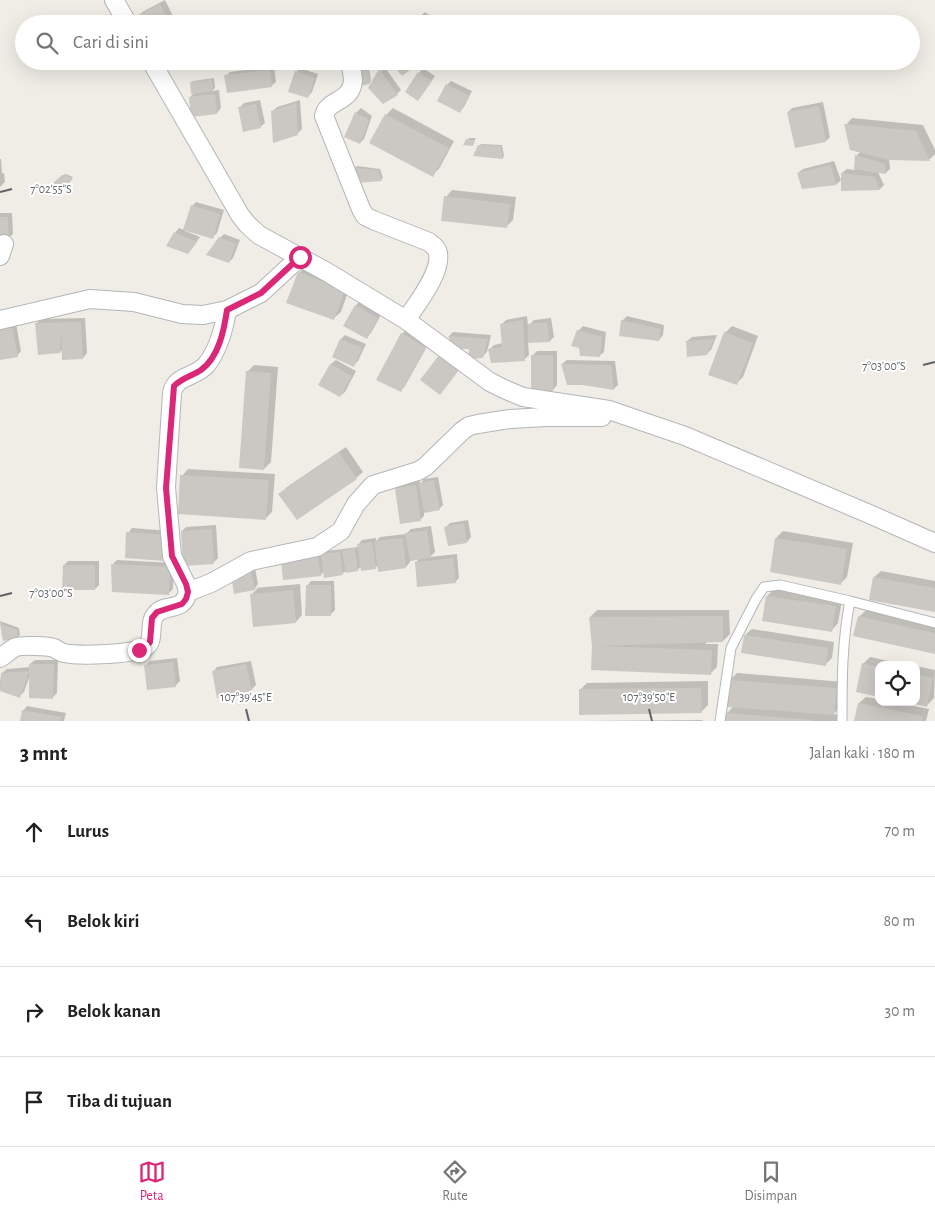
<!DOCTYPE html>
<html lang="id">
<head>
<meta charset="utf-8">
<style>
  :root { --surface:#fff; --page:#f6f6f6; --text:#222; --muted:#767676; --line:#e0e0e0; --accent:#db2777 }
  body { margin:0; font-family:"Alegreya Sans",sans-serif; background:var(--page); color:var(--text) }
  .controls { position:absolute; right:15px; bottom:15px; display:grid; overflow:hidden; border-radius:10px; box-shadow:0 5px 20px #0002 }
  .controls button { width:45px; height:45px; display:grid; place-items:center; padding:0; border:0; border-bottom:1px solid var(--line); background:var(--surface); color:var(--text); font:25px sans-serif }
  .stop { position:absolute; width:15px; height:15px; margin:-11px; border:4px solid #db2777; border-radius:50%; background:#fff }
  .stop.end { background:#db2777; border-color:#fff; box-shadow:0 1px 5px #0008 }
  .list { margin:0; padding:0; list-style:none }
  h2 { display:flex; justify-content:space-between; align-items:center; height:65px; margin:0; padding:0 20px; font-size:21px }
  h2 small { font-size:16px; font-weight:400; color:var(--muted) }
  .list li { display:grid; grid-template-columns:32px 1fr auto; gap:15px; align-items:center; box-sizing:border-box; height:90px; padding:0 20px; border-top:1px solid var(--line) }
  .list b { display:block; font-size:19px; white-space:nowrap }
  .list em { font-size:16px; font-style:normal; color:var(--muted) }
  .icon { flex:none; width:28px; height:28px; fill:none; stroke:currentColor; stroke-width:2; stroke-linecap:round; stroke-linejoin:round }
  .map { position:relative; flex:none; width:935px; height:721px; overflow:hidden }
  .search { position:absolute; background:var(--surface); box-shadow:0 5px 20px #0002; left:15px; right:15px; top:15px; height:55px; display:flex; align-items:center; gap:12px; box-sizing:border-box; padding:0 18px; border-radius:28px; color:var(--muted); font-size:19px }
  .sheet { height:425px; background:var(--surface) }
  nav { display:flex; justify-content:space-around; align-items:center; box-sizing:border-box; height:70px; border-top:1px solid var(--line); background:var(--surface); font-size:14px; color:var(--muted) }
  nav a { display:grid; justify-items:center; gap:2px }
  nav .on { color:var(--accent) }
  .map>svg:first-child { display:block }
</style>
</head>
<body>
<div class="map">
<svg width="935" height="721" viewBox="0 0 935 721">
  <rect width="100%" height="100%" fill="#efede6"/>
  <path fill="#0003" d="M165,0L177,24H144L139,15L144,11Z
    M425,12L443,24H412Z
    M444,61H466V63L462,67Z
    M274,66L276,82L271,86L226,76L230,72Z
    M384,66L401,90L397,94L370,88Z
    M300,68L318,74L312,92L308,97L296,72Z
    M423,68L435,76L418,100L419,73Z
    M369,69L371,81L369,83L359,71Z
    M214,78L215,88L212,91L219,90L221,108L217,113L192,115L190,97L195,92L191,83L193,81Z
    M451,81L472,91L464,107L460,111L447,85Z
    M260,100L265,123L260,127L240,107L244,103Z
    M300,100L302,129L297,134L273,111L277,107Z
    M823,102L830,137L826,141L788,112L792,108Z
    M361,108L372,116L364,139L360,143L346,137L356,113Z
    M393,108L454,141L439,169L432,175L371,142L386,115Z
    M852,118L923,125L935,150V154L930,159H889L890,169L886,173L878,172L884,185L880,189L842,190V173L847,169L855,170L856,156L861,151L846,125Z
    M469,138H476L472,145L467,140Z
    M481,144L502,145L504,156L503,158L479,146Z
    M0,159H1L2,173H4L5,182L0,187Z
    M834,161L841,180L837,184L798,173L803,169Z
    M357,166L380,169L383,178L381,179L358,181L355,168Z
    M65,174L73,177L63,187L55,183Z
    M452,190L516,197L513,220L506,227L446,197Z
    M196,202L224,210L217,233L213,237L186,229L185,231L200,237L192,248L175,233L179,228L184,230L192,206Z
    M0,213H12L13,234L8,238L0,239Z
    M224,234L240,240L233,258L229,262L220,238Z
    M305,266L351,283L341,312L334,318L299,273Z
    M360,301L382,313L371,333L366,338L356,305Z
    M527,316L528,326L534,320L551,318L554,337L550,341L528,342L529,355L524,360L490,349L494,345L503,343L501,325L506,320Z
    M627,316L664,325L663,335L659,340L622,321Z
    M15,318L21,351L17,356L0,359V321Z
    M85,318L87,353L83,358L63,349L60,352L37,323L41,319Z
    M583,326L606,332L604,352L599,356L580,346L578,331Z
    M732,326L758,336L743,377L737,383L725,333Z
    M406,330L429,343L405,386L401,390L402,334Z
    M453,332L491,335L487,352L482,357L470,347L455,348L449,336Z
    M345,335L366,344L358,361L354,365L333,356L341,339Z
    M717,335L711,350L706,354L687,341L692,337Z
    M537,351H557V385L553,390L533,355Z
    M336,360L356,371L345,392L340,396L320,384L331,364Z
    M567,360L615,361L618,385L614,389L582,383L562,364Z
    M254,365L278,367L271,462L264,469L247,372Z
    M346,447L363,472L356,478L280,494L287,487Z
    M188,469L275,474L272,512L266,518L182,476Z
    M438,477L443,505L439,509L424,512V516L420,520L396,488L401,484L420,481V484L424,479Z
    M468,520L471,537L467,542L446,527L450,523Z
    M216,525L218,558L214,562L182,531L186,527Z
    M431,526L435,552L430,557L457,554L459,578L455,582L416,562L420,558L410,560V562L406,567L378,565L375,568L361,566L358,570H347L342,574L324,571L321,575L282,562L322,552L323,554L327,551L358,547V545L362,540L376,538V541L380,537L406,534L411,529Z
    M132,528L170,531L164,560L128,533Z
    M783,531L853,543L847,577L840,584L772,571L776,538Z
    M117,560L174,563L173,589L169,593L113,564Z
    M68,561H99V585L95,589L64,565Z
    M255,568L258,584L255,588L300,584L302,615L296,622L252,594L258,588L235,592L232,575Z
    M881,571L935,581V611L874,577Z
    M311,581H334L335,610L330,615L307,586Z
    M774,589L842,600L838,623L832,630L767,596Z
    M597,610H729L730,634L723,641L706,642V644H718L717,667L710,674L593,646L590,617Z
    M866,610L935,625V653L859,617Z
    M0,621L19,628L20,635L18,637L4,639Z
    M752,629L834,642L832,658L825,665L745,635Z
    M870,657L908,665H879V695L863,664Z
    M177,658L180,681L175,686L146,665L150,661Z
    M35,660H58L57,693L53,697L30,675L24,692L19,696L0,690V681L2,673L7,669L30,667V664Z
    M251,661L256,685L251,690L213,672L217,667Z
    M916,666L935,670L934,698L927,705L913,702H916Z
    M737,673L843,682L841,707L833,714L840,715L839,721H726L727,713L734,706L730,680Z
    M708,681V705L701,712L580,690L587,683Z
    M866,697L879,699V702H894L929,709L926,721H856L859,703Z
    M27,706L66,713L64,721H21L23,711Z
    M703,720L702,721H578Z"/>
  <path fill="#cbc8c3" d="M160,4L170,24H142L138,15Z
    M420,16L433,24H411Z
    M186,61H212V65L186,64Z
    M233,61H260L258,68L233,65Z
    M354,61H368V69H354Z
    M390,61H410L414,67L402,76Z
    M441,61H463V69L441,62Z
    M379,69L398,95L383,104L368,88Z
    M270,70L272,87L227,93L224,75Z
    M368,70L370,84L358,86L355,72Z
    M295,71L315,78L308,98L288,92Z
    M418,72L432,81L418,101L405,92Z
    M212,79L213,91L191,94L190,82Z
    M446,84L469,96L460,113L437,101Z
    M215,94L217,114L191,117L189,97Z
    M296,103L298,135L273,143L271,111Z
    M256,104L261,128L243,132L238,107Z
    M819,106L826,142L795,148L787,112Z
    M355,112L369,120L360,144L344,137Z
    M385,114L449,148L433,177L369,143Z
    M844,124L916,131L930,161L890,160L850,150Z
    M466,139L475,140L473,146L463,145Z
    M478,145L501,146L503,159L473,156Z
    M855,155L885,164L886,174L854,169Z
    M830,165L837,185L802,189L797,173Z
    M354,168L378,170L382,181L357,183Z
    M841,173L875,177L880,190L841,191Z
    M62,175H65L73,179L64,188L53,183Z
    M444,196L510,204L507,228L441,221Z
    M191,205L220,214L213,239L183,230Z
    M0,217H8L9,239L0,240Z
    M174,232L197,242L188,254L166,246Z
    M219,237L236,244L229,263L206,255Z
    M298,272L345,290L334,320L286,303Z
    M355,305L378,318L367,339L343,326Z
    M523,320L525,361L491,363L488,349L502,347L500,324Z
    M621,320L661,329L659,341L619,336Z
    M11,322L18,357L0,360V324Z
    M81,322L83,359L62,360L61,332L60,353L38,355L35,323Z
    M547,322L550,342L528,343V324Z
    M577,330L602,337L600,357L580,356L579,348L571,346Z
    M724,332L753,343L737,385L708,375Z
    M401,333L426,347L401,392L376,380Z
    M448,336L488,339L483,358L468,359L469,349H455Z
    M340,339L362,348L354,367L332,357Z
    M714,339L707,355L687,357L686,341Z
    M439,355L459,370L440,395L420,380Z
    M531,355H553V391H531Z
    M330,364L352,376L340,397L318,385Z
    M561,364L611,365L614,390L582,385H567Z
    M246,371L271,373L264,470L239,468Z
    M339,452L357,479L297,520L278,494Z
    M180,475L269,480L266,520L178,514Z
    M434,480L440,510L424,513L419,483Z
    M416,485L421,521L400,524L395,488Z
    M464,523L467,543L448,546L444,527Z
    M212,529L214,564L183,566L181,531Z
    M427,530L431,558L410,561L405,533Z
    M126,532L166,535L164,561L125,558Z
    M403,538L406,568L378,572L374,541Z
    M775,538L847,549L841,585L770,572Z
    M372,542L376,569L361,571L357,544Z
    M355,548L358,571L346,573L342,551Z
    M340,552L343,575L324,578L321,554Z
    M318,556L321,576L283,580L281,561Z
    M453,558L456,583L417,587L415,562Z
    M111,564L170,567L169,595L112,592Z
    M63,565H95V590H62Z
    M251,571L255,590L234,594L231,575Z
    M873,577L935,588V612L869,600Z
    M306,585H331V616H305Z
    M293,590L296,623L253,627L250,594Z
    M766,596L836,606L832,632L762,621Z
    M723,616V642L598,646L712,650L711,675L591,670L592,646L589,617Z
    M858,616L935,633V654L853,636Z
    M0,624L17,630L18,638L3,641Z
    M744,635L828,648L826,666L741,653Z
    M173,662L176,687L147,690L144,665Z
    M862,663L879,667V697L856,692Z
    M29,664H54L53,699L29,698Z
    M246,664L252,691L217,698L212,671Z
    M29,671L20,698L0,691L1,673Z
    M916,674L933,678L927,707L911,703L916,702Z
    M729,680L837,688L834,715L727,707Z
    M701,688L702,713L579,715V689Z
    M858,703L923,716L922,721H854Z
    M22,710L62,717L61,721H20Z
    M726,713L813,720V721H725Z"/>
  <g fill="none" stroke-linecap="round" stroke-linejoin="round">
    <g stroke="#b3b6ba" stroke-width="11">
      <path id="lane" d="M850,601L935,623
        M720,721L731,648L756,599L764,587L780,585L850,601C842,641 842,680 842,721"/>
    </g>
    <g stroke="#b3b6ba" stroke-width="20">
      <path id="street" d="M114,0L128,24
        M151,61L240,215L247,224L259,235L327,272L406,320L490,382L504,389L523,397L609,410L685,436L867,513L935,543
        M350,61C351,68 353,75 353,81C351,103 327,99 324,116L361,209L365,216L373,220L429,242C432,245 436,247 437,250C445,269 416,305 406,320
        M0,256L4,244
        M0,320L90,299L134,302L182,314L203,315L227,310L261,293L300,257
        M188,592L186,584L172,556L166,487L172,393C176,374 196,378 207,364C219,348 224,329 227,310
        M0,658C5,655 11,649 16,647C22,645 48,646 54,648C58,650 60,652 64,653C78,656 137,655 147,646C155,638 148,622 156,614C166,602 182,614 188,592L211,583L251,561L317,547L341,531L356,504L373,485L418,471L425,467L462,431L469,426L478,424L510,419L546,417H602"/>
    </g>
    <use href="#lane" stroke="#fff" stroke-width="9"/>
    <use href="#street" stroke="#fff" stroke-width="18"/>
  </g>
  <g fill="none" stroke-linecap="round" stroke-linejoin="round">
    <path stroke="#db2777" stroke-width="6" d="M139,650L146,647L150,642L152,618L157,612L182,604L186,599L188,592L186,584L172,556L166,488L174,386C182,378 192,376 201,370C219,357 224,330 227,310L261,293L300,257"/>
  </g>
  <path fill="none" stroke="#5e6166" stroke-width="2" d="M0,192L12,189M923,365L935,362M0,596L12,593M246,709L249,721M649,709L652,721"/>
  <g font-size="12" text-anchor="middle" fill="#5e6166" stroke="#fff" stroke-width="4" stroke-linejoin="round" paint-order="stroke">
    <text x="51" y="193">7°02'55"S</text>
    <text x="884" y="370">7°03'00"S</text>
    <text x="51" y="597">7°03'00"S</text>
    <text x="246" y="701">107°39'45"E</text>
    <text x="649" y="701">107°39'50"E</text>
  </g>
</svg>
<div class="controls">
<button><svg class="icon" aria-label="locate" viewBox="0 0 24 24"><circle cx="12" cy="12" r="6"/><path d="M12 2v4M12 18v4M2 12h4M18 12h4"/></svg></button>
</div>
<div class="stop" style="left:300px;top:257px"></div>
<div class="stop end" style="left:139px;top:650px"></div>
<div class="search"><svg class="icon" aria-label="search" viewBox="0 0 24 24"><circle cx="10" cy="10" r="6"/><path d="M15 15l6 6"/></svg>Cari di sini</div>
</div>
<section class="sheet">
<h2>3 mnt<small>Jalan kaki · 180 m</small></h2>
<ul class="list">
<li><svg class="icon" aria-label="ahead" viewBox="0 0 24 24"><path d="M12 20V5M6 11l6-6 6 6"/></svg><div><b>Lurus</b></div><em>70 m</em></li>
<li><svg class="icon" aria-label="left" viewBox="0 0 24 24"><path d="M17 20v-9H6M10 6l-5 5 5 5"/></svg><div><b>Belok kiri</b></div><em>80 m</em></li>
<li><svg class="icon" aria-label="right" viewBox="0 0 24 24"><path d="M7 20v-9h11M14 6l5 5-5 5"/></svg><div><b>Belok kanan</b></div><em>30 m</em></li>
<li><svg class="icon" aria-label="arrive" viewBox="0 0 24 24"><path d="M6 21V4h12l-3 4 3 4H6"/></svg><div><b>Tiba di tujuan</b></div></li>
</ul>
</section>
<nav>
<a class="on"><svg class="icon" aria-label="map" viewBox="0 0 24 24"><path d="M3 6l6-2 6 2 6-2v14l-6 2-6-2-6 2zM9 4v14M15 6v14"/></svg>Peta</a>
<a><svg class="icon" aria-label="directions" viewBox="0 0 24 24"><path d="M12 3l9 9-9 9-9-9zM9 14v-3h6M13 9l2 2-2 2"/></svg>Rute</a>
<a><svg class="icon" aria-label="saved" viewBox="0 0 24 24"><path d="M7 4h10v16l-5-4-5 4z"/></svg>Disimpan</a>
</nav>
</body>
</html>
